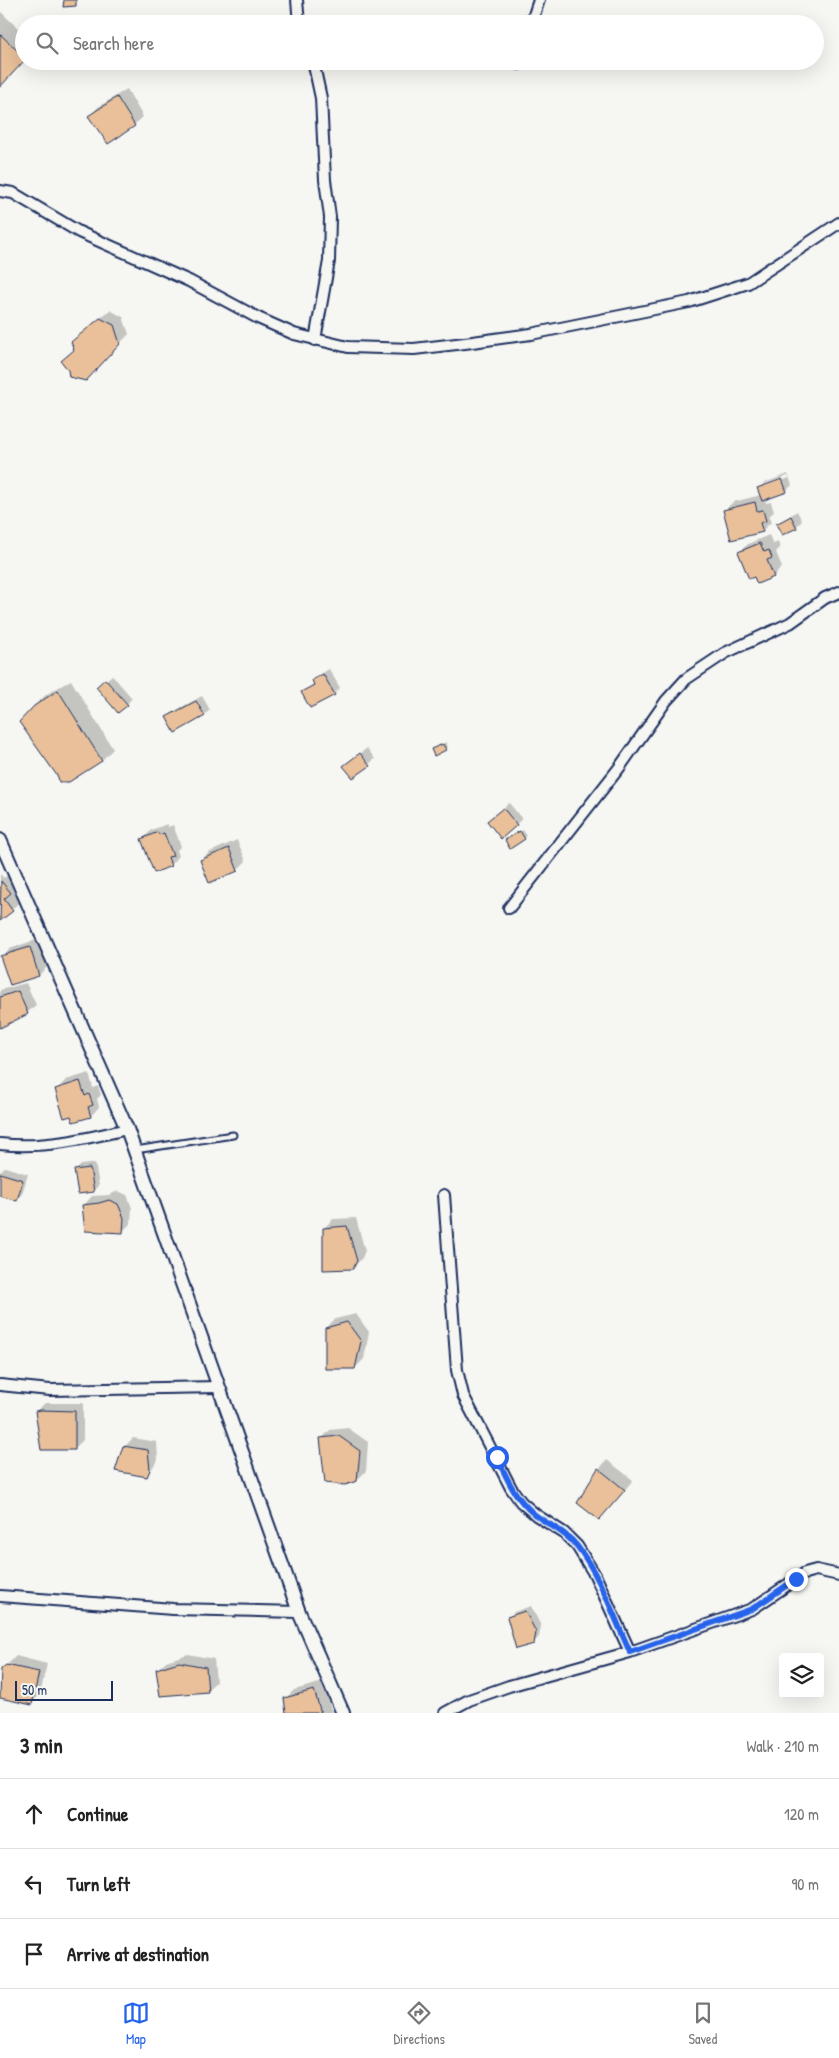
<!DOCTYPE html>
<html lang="en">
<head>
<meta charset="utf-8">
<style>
  :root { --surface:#fff; --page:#f2f2f2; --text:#222; --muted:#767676; --line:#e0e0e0; --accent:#2563eb }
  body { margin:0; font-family:"Patrick Hand",sans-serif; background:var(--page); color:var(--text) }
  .controls { position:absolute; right:15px; bottom:15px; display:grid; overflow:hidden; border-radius:5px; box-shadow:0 5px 20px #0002 }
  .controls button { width:45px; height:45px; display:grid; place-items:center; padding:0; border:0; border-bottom:1px solid var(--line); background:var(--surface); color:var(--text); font:25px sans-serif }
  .scale { position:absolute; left:15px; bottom:12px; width:98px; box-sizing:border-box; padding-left:5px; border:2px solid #1b2f5e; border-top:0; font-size:14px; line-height:18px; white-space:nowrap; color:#1b2f5e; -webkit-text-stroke:4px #f6f6f2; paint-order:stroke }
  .stop { position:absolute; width:15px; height:15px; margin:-11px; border:4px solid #2563eb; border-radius:50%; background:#fff }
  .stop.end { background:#2563eb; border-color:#fff; box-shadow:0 1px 5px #0008 }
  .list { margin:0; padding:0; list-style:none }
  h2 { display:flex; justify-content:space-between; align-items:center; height:65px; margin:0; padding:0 20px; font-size:21px }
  h2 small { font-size:16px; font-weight:400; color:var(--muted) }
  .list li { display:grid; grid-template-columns:32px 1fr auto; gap:15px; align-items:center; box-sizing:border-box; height:70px; padding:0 20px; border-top:1px solid var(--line) }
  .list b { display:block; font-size:19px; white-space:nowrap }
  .list em { font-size:16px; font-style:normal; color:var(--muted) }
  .icon { flex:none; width:28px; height:28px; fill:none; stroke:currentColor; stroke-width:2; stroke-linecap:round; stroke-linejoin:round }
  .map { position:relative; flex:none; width:839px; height:1713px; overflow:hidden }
  .search { position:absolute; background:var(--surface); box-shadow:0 5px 20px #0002; left:15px; right:15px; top:15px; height:55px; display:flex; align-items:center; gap:12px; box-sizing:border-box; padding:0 18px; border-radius:28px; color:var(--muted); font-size:19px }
  .sheet { height:275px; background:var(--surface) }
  nav { display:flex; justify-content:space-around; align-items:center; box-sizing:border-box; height:70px; border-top:1px solid var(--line); background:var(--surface); font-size:14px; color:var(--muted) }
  nav a { display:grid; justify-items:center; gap:2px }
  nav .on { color:var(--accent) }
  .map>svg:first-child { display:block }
</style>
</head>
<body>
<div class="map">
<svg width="839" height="1713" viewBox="0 0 839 1713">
  <rect width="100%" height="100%" fill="#f6f6f2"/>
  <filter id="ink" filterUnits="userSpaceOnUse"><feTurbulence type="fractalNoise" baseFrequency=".02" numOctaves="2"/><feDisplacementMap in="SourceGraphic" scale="10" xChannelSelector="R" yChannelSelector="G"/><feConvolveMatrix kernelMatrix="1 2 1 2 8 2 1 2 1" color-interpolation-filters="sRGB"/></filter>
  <g filter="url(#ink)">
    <path fill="#0003" fill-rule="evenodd" d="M0,11L24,34V61L0,86Z
      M127,89L143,117L134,125L90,116L98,107Z
      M110,310L123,317L129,334L94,370L75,350L81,334Z
      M788,474L792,485L786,491L765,499L766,503L771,502L774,512L769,516L771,522L762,531L724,511L733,502L761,495L759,488L764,483ZM788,476L789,478L764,487V484Z
      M797,511L802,521L796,527L778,524Z
      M769,535L773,544L778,542L780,548L776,552L782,567L774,576L757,582L739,552L748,544Z
      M329,669L340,688L334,694L303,692L315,683L313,680L319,675Z
      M112,675L132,698L127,704L104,682Z
      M71,680L113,749L102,760L68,781L34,706L47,694Z
      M202,696L210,710L204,715L167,718L173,712Z
      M446,742L448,747L446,749L433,750Z
      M367,748L375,759L353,777L345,766Z
      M509,803L522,819L502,837L488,821Z
      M167,824L168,827L173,825L181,846L177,850L179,856L170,865L143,839L151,830Z
      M523,830L527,836L524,838H509Z
      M237,840L246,861L237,870L201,860L210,852Z
      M10,873L19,884L13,890L21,901L0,919V874L4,878Z
      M39,939L48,966L39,975L11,984L2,957L11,948Z
      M26,983L36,1005L27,1013L0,1025V990Z
      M89,1073L93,1088L98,1086L101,1095L97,1099L99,1107L91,1116L57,1089L66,1080Z
      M95,1163L99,1185L93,1191L75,1171L81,1165Z
      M5,1167L28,1174L22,1194L16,1200L0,1195V1172Z
      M118,1191L127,1195L132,1208L131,1223L122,1232L84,1205L92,1196L109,1195Z
      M356,1218L365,1251L362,1258L353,1267L324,1228L333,1219Z
      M356,1314L369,1332L364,1359L355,1368L326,1328L335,1319Z
      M45,1403H83V1440L74,1449L37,1411Z
      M348,1428L368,1442L366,1471L357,1480L321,1439L330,1430Z
      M133,1438L157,1442L158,1460L147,1475L124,1447Z
      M607,1460L633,1480L608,1510L599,1469Z
      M531,1606L541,1626L539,1637L533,1643L508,1618L514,1612Z
      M188,1654L214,1659L216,1682L207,1690L157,1670L166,1661Z
      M16,1656L47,1664L40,1695L31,1703L0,1697L2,1670Z
      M323,1682L332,1713H289L285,1699L294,1690Z"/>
    <path fill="#e9c099" stroke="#1b2f5e" d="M64,0H76V6L63,7Z
      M0,34L24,57V61L0,87Z
      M117,97L135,126L108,144L88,116Z
      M100,318L114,325L120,344L86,381L69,377L68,370L61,361L74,350L71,342Z
      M782,479L787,492L762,501L757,488Z
      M755,502L757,511L763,510L766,521L760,523L763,532L731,540L723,510Z
      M791,516L797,528L782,535L776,524Z
      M760,543L764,552L769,550L772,558L767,560L774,577L757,584L754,577L749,579L738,552Z
      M323,674L335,695L310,708L301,692L314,685L312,680Z
      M105,679L128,705L118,713L96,687Z
      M58,690L102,761L69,782H59L58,777L19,722L34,706Z
      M196,701L205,716L175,733L166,717Z
      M443,744L446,750L434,756L431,749Z
      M360,753L370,766L353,778L343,766Z
      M503,808L517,825L501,839L487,821Z
      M520,831L525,839L510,849L505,840Z
      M158,832L159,835L164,833L173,856L168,857L171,866L154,873L141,839Z
      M229,848L238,871L209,883L200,860Z
      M1,881L11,893L4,899L13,911L0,921Z
      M30,947L39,976L10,985L0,956Z
      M18,991L28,1014L0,1028V997Z
      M80,1081L85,1096L89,1094L93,1105L88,1107L91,1117L73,1122L71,1116L64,1118L55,1089Z
      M90,1168L94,1192L78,1194L74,1170Z
      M0,1173L23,1180L17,1201L0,1196Z
      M109,1200L118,1204L124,1218L123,1233L85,1231L82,1205L99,1203Z
      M347,1226L357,1261L353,1269L323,1270V1228Z
      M347,1322L361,1341L355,1369H325V1328Z
      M41,1410L75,1411V1450H41L35,1411Z
      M339,1436L360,1451L357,1481L345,1485L325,1483L320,1438Z
      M123,1446L148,1450L150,1470L147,1477L115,1471Z
      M598,1468L625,1490L599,1520L577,1503Z
      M525,1611L536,1632L534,1644L516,1649L507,1617Z
      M179,1662L206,1667L208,1692L160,1696L156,1669Z
      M6,1665L39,1672L32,1705L0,1698L1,1669Z
      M314,1690L321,1713H286L284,1698Z"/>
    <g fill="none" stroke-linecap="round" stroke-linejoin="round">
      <g stroke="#1b2f5e" stroke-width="9">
        <path id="service" d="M135,1150L233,1135"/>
      </g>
      <g stroke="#1b2f5e" stroke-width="14">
        <path id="minor" d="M297,0L299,24
          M531,24L539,0
          M313,61L321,98L325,180L330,217L329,261L315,340
          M519,64V61
          M0,191L13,193L79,232L189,281L258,318L294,334L348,347L414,349L465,343L531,334L689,302L748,283L839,223
          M509,908L619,768L666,701L686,679L725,653L790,623L825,598L839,592
          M0,1144C43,1149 85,1139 127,1129
          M444,1195L457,1370L463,1395L511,1488L521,1502L536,1515L564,1533L577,1546L595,1575L630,1652
          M0,1385L50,1390L219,1387
          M0,1596L173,1609L299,1612
          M445,1713L469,1700L509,1686L630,1652L752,1609L805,1573L816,1570L839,1575"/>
      </g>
      <g stroke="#1b2f5e" stroke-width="16">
        <path id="tertiary" d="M0,840L127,1129L299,1612L343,1713"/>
      </g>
      <use href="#service" stroke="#f6f6f2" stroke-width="5"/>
      <use href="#minor" stroke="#f6f6f2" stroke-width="10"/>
      <use href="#tertiary" stroke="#f6f6f2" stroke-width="12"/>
    </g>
  </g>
  <g fill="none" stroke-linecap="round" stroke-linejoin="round" filter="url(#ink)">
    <path stroke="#2563eb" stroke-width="6" d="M497,1457C507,1479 515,1498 534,1514C548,1525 565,1531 577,1546C601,1577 614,1617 630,1652L752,1609L796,1579"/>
  </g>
</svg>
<div class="controls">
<button><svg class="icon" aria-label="layers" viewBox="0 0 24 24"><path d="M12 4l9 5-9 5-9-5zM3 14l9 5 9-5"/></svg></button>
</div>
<div class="scale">50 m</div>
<div class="stop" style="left:497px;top:1457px"></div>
<div class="stop end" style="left:796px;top:1579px"></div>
<div class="search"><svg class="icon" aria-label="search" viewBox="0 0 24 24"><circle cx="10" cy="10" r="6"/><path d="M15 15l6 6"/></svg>Search here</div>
</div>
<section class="sheet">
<h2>3 min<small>Walk · 210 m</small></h2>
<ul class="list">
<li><svg class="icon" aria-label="ahead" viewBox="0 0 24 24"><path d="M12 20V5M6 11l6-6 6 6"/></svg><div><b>Continue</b></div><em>120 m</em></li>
<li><svg class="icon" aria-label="left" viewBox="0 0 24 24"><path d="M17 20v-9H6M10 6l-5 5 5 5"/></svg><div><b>Turn left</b></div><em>90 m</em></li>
<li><svg class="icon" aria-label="arrive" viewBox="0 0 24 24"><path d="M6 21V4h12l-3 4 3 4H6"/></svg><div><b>Arrive at destination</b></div></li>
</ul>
</section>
<nav>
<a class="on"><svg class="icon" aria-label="map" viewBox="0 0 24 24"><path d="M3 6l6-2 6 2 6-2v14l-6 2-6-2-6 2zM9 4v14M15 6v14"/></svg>Map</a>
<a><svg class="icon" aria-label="directions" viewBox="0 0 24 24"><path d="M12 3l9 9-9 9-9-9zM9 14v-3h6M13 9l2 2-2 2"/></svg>Directions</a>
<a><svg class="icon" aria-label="saved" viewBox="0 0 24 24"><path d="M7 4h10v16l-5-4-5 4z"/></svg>Saved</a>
</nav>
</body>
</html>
